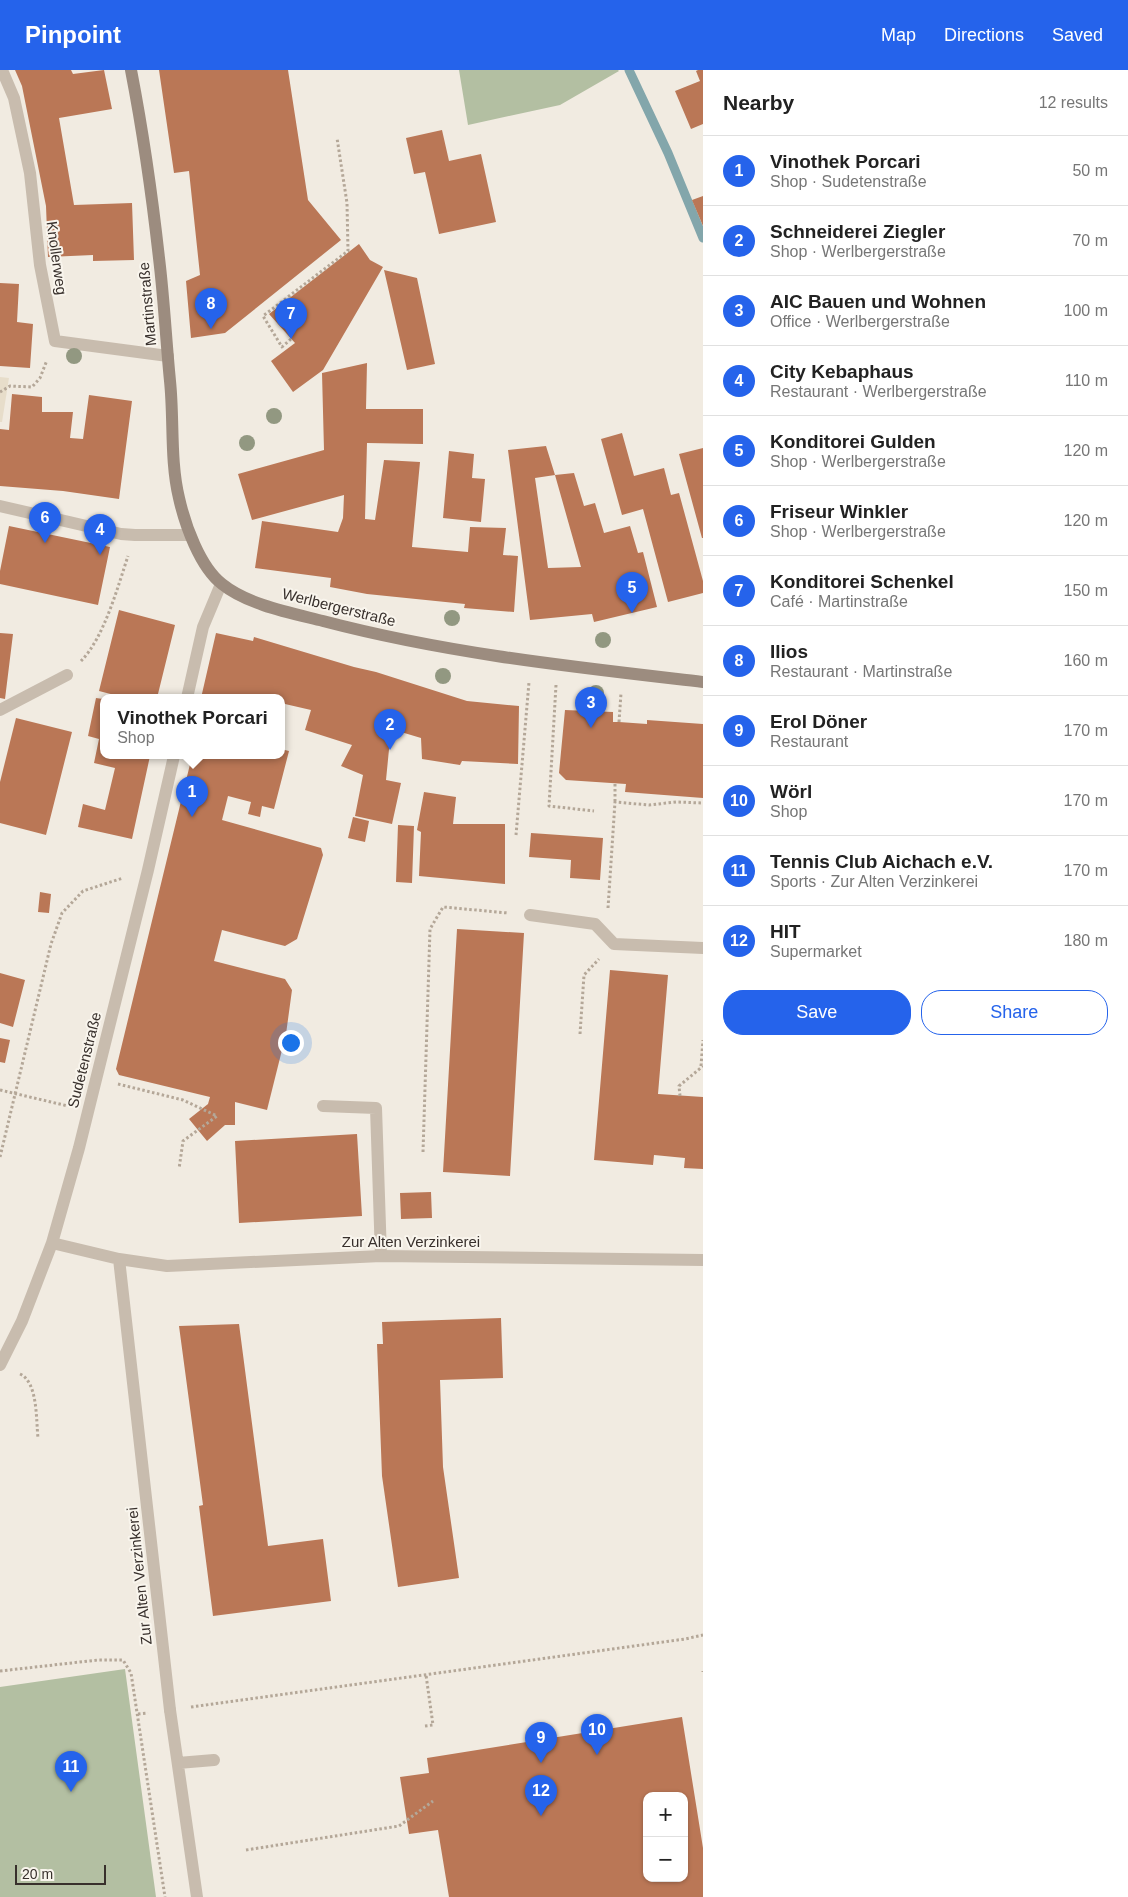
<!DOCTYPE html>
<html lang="en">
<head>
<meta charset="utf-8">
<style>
  :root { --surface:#fff; --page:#f2f2f2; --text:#222; --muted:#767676; --line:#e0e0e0; --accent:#2563eb }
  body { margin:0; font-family:Helvetica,sans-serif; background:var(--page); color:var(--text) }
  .controls { position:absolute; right:15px; bottom:15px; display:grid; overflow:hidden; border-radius:10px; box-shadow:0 1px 4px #0004 }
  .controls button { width:45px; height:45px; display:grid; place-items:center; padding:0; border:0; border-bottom:1px solid var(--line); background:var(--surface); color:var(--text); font:25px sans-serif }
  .scale { position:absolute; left:15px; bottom:12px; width:91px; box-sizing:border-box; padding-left:5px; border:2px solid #38302c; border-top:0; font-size:14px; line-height:18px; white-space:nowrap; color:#38302c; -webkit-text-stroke:4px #f9f5ed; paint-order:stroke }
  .you { position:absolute; left:290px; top:972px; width:18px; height:18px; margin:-12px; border:4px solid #fff; border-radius:50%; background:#1a73e8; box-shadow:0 0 0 8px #1a73e833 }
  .badge { display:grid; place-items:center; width:32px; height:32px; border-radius:50%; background:var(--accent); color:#fff; font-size:16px; font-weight:700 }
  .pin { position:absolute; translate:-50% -41px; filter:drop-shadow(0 1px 2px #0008) }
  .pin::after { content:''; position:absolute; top:26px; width:18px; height:15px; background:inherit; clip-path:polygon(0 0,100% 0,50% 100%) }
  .popup { position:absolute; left:100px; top:624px; width:185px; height:65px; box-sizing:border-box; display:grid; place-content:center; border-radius:10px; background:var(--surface); filter:drop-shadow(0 1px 4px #0005); font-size:16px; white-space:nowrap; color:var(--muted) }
  .popup b { font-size:19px; color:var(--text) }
  .popup::after { content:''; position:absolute; left:50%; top:100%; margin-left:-10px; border:10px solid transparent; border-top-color:var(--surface) }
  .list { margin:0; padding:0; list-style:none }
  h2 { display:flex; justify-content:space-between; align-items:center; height:65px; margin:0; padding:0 20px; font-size:21px }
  h2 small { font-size:16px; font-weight:400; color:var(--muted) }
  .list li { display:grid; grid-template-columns:32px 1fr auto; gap:15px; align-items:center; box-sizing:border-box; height:70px; padding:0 20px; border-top:1px solid var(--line) }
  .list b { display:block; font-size:19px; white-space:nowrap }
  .list p { margin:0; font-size:16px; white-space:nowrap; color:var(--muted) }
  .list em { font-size:16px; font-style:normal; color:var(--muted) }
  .actions { display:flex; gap:10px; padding:15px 20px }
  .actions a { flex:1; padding:11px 0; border:1px solid var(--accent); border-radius:20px; text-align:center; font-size:18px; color:var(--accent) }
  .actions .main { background:var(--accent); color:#fff }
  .map { position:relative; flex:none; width:703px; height:1827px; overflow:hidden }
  header { display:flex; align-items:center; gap:30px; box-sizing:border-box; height:70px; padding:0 25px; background:var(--accent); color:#fff }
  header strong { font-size:24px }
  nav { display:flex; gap:28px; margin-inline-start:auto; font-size:18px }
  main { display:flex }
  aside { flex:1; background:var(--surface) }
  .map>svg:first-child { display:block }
</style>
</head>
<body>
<header>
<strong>Pinpoint</strong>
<nav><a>Map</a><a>Directions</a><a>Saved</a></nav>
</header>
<main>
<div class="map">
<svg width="703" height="1827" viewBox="0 0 703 1827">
  <rect width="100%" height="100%" fill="#f1ebe1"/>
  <path fill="#b3bfa2" d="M459,0H618L619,1L560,35L468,55Z
    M125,1599L156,1827H0V1617Z"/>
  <path fill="#e7ddca" d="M0,307L9,308L2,352H0Z"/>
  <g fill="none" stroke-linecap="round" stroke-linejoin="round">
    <path stroke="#83a6ab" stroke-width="9" d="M629,0L668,83L703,168"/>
  </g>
  <path fill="#ba7756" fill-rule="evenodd" d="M15,0H71L73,4L104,0L112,39L59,48L74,135L132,133L134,190L93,191V185L48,187L46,136L22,16Z
    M159,0H288L308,130L341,170L225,263L191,268L186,211L200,205L189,101L174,103Z
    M698,0H703V54L691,59L675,21L700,11L696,1Z
    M442,60L449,91L481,84L496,152L439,164L425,102L414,104L406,68Z
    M703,126V156L692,130Z
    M359,174L370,190L383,197L323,300L293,322L271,291L295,273L269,244Z
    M384,200L417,208L435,294L407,300Z
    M0,213L19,214L17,252L33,254L30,298L0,296Z
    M367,293L366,339H423V374L367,373L365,449L375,450L384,390L420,392L412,477L468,482L470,457L506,458L503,485L518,486L514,542L464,538L465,534L367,524L330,517L331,508L255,498L262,451L338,462L343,448L344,425L252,450L238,404L324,380L322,303Z
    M12,324L42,327V342H73L70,368L83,369L89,325L132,331L119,429L63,421L0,416V359L9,360Z
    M622,363L634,406L664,398L671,425L679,423L703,511V523L668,532L643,439L622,445L601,369Z
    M546,376L555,405L535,408L548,498L581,497L555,405L574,403L584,436L595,433L604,463L630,456L638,483L643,482L657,537L594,552L592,544L530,550L508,380Z
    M703,378V468H702L679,384Z
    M449,381L474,384L472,408L485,409L481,452L443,448Z
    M9,456L110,477L98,535L0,514V501Z
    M119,540L175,555L157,628H126L99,621Z
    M0,563L13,564L5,629L0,628Z
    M216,563L253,571L254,567L354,597L376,602L467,631L519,636L518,694L462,691L460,695L422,689L421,668L391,659L386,710L401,713L392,754L355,746L363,705L341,696L352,675L305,660L311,640L285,634L283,654H281V628H201Z
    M96,628L103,629V686H150L132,769L78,757L83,734L105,740L115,698L94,693L99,669L88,666Z
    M565,640L613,642V652H619L647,654V650L703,654V728L625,722L626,714L566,710L559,703Z
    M16,648L72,662L46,765L0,753V712Z
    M281,679L289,681L274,739L262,736L260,747L248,744L251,732L228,726L222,750L321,778L323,785L297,869L285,876L222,860L214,891L285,909L292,920L286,964L267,1040L235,1032V1055H225L207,1071L189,1049L208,1034L210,1027L119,1005L116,999L192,686H281Z
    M424,722L456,727L453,754H505V814L419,806L421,762L417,760Z
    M353,747L369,751L365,772L348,768Z
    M398,755L414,756L412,813L396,812Z
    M531,763L603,768L600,810L570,808L571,790L529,787Z
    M40,822L51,824L49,843L38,842Z
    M457,859L524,863L510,1106L443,1102Z
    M610,900L668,905L658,1024L703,1027V1099L684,1098L685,1088L654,1085L653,1095L594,1090Z
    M0,903L25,910L13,957L0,953Z
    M0,968L10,970L5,993L0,992Z
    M357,1064L362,1146L239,1153L235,1071Z
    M431,1122L432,1148L401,1149L400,1123Z
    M501,1248L503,1308L440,1310L443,1397L459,1508L398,1517L382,1406L377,1274H383L382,1252Z
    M239,1254L268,1476L323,1469L331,1531L213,1546L199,1436L203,1435L179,1256Z
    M682,1647L703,1778V1827H449L438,1760L409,1764L400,1707L429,1703L427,1688ZM647,1726H684V1808H647Z"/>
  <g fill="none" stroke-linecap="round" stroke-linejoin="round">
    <path stroke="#b4a798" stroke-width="3" stroke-dasharray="2.5 2.5" stroke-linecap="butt" d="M291,269L282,277L263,246L348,181L347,133L337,68
      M0,322L10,316L32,317L40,308L47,290
      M81,591C104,568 118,516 128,486
      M556,615L549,736L594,741
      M619,652L621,623
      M615,714V732
      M516,765L529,612
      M608,838L615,732L649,735L676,732L703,733
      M580,964L584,905L599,889
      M701,996L703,970
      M118,1014L183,1030L217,1046L183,1071L179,1099
      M0,1020L68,1036
      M680,1026L679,1016L703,996
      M423,1082L430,859L443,837L508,843
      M0,1087L51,874L62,843L83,821L123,808
      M20,1304C38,1312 36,1350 38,1368
      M0,1601L98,1590H123L131,1603L165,1827
      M703,1601V1602
      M191,1637L685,1569L703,1565
      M138,1644L148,1643
      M425,1656L433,1655L426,1605
      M246,1780L399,1756L433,1731"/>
    <path stroke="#c8bcae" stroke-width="12" d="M323,1036L376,1038L381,1186
      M170,1640L197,1827
      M178,1693L214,1690"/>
    <path stroke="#c8bcae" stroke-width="12" d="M2,0L14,28L30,103L40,195L55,271L168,286
      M0,436L121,464L135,465H190
      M187,628L203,557L221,514
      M0,640L67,605
      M530,845L595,854L614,874L703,878
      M52,1173L119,1189L170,1640
      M119,1189L167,1196L381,1186L703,1190
      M0,1295L22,1251L52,1173L79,1078L148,800L174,686"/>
    <path stroke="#9c8c7f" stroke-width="12" d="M131,0C143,62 152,125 159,188C164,229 166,270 170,311C174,349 170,391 179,428C185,455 200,497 222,514C248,535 291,543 323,551C449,584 574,597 703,612"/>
  </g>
  <g fill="#929881">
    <circle cx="74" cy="286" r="8"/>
    <circle cx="274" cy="346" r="8"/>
    <circle cx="247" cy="373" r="8"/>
    <circle cx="452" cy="548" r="8"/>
    <circle cx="603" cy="570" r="8"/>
    <circle cx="443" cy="606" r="8"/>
    <circle cx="596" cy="623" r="8"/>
  </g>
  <g text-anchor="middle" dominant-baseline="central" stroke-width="4" stroke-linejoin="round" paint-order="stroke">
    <g font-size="15" fill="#38302c" stroke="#f9f5ed">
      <text transform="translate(57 188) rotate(82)">Knollerweg</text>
      <text transform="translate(147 234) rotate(-95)">Martinstraße</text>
      <text transform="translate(339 537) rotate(14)">Werlbergerstraße</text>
      <text transform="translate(84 990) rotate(-76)">Sudetenstraße</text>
      <text x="411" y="1171">Zur Alten Verzinkerei</text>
      <text transform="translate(139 1506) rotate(-96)">Zur Alten Verzinkerei</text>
    </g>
  </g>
</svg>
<div class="controls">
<button>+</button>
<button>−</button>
</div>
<div class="scale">20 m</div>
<div class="you"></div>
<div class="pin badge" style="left:192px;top:747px">1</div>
<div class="popup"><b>Vinothek Porcari</b>Shop</div>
<div class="pin badge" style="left:390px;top:680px">2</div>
<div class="pin badge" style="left:591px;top:658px">3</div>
<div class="pin badge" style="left:100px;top:485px">4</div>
<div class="pin badge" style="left:632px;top:543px">5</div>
<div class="pin badge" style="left:45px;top:473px">6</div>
<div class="pin badge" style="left:291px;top:269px">7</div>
<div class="pin badge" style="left:211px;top:259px">8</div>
<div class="pin badge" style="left:541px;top:1693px">9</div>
<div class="pin badge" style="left:597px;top:1685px">10</div>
<div class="pin badge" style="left:71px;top:1722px">11</div>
<div class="pin badge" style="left:541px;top:1746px">12</div>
</div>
<aside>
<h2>Nearby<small>12 results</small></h2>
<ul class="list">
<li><span class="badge">1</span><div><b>Vinothek Porcari</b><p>Shop · Sudetenstraße</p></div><em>50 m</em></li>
<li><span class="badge">2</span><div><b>Schneiderei Ziegler</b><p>Shop · Werlbergerstraße</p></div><em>70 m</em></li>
<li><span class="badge">3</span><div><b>AIC Bauen und Wohnen</b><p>Office · Werlbergerstraße</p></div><em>100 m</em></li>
<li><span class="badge">4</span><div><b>City Kebaphaus</b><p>Restaurant · Werlbergerstraße</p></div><em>110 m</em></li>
<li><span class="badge">5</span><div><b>Konditorei Gulden</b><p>Shop · Werlbergerstraße</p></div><em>120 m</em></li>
<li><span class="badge">6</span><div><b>Friseur Winkler</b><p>Shop · Werlbergerstraße</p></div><em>120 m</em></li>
<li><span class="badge">7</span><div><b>Konditorei Schenkel</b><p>Café · Martinstraße</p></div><em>150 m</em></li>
<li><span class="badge">8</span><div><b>Ilios</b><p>Restaurant · Martinstraße</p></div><em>160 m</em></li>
<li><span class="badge">9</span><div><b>Erol Döner</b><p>Restaurant</p></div><em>170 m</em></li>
<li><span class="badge">10</span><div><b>Wörl</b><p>Shop</p></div><em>170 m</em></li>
<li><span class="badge">11</span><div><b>Tennis Club Aichach e.V.</b><p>Sports · Zur Alten Verzinkerei</p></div><em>170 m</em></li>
<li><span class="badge">12</span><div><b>HIT</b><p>Supermarket</p></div><em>180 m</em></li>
</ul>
<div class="actions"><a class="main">Save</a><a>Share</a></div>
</aside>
</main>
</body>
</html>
